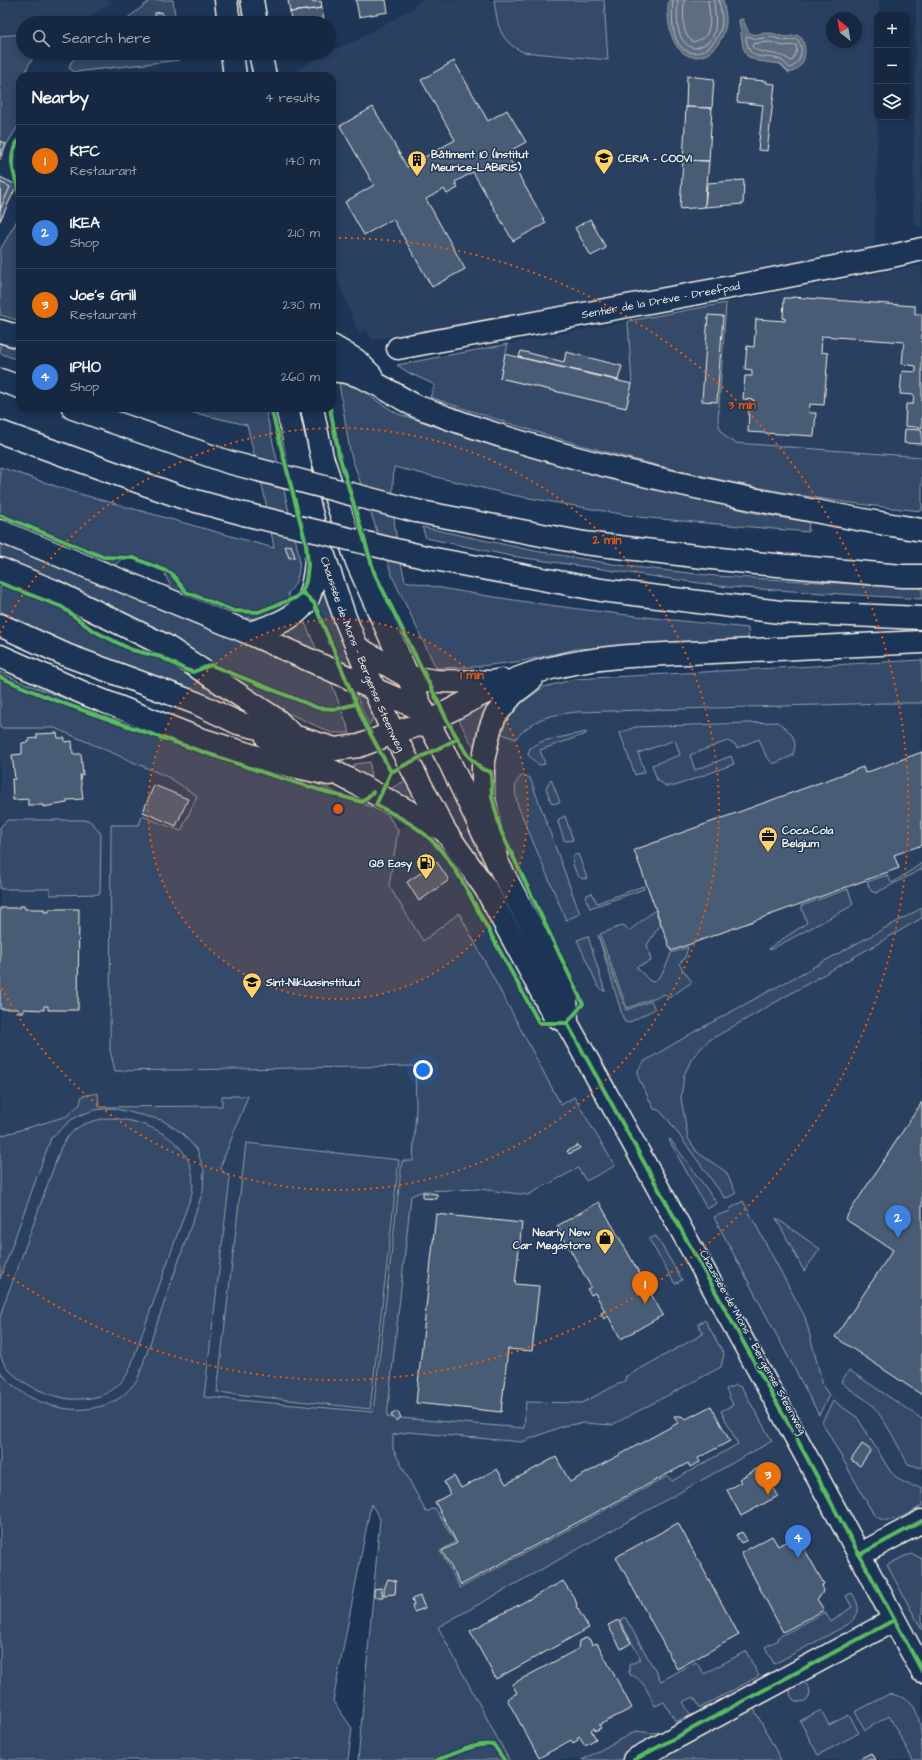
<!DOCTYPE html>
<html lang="en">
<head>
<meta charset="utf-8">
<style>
  :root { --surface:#162841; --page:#1f3048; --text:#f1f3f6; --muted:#9ea6b1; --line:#35445a; --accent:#ffd166 }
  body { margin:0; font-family:"Architects Daughter",sans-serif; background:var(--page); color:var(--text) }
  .controls { position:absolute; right:12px; top:12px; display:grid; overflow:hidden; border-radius:8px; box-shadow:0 2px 6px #0003 }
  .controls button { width:36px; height:36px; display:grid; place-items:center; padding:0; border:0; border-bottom:1px solid var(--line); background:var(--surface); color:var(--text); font:20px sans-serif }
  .compass { position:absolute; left:826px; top:12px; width:36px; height:36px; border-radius:50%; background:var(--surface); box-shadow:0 2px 6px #0003; rotate:329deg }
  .you { position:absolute; left:423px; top:1070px; width:14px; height:14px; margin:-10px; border:3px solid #fff; border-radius:50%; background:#1a73e8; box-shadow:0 0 0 6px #1a73e833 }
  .badge { display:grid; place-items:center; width:26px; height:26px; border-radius:50%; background:var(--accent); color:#fff; font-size:13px; font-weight:700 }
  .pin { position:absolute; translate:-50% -33px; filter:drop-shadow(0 1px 2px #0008) }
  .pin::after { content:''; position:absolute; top:21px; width:14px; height:12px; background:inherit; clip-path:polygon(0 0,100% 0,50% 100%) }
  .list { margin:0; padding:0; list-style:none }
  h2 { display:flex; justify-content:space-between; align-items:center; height:52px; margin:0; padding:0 16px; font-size:17px }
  h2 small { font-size:13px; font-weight:400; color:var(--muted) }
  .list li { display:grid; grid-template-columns:26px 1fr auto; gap:12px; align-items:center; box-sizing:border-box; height:72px; padding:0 16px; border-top:1px solid var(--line) }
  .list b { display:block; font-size:15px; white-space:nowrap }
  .list p { margin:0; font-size:13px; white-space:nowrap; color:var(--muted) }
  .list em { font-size:13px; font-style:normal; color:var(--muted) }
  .icon { flex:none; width:22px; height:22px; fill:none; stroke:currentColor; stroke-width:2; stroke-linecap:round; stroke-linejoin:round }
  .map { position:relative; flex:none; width:922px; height:1760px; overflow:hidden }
  .search { position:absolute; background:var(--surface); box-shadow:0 2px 6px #0003; left:16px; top:16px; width:320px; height:44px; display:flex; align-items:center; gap:10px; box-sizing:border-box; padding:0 14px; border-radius:22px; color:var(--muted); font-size:15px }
  .panel { position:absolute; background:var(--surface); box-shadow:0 2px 6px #0003; left:16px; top:72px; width:320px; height:340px; border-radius:12px }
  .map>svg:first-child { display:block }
</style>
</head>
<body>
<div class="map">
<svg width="922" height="1760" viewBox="0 0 922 1760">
  <rect width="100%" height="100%" fill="#1d3557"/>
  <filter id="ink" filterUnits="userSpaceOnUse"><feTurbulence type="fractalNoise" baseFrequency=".025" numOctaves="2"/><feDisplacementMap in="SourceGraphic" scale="8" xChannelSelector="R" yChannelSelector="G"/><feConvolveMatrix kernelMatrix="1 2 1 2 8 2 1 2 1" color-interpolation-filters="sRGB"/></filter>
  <g filter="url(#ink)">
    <path fill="#2a4060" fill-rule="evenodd" d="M0,0H114L81,23H23V34L0,36Z
      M422,0H879V15H877L878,117L875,241L872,247L372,340L366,330L358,333L332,265V76H299L298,69L331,51L355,41L415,7L414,5ZM832,18H856V42H832Z
      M916,0H922V228L916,225L913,218Z
      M922,265V476L696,446L414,376L397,365Z
      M0,685L87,724L212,805L398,830L492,772L497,732L515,739L530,724L548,716L576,712L885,703H922V1760H781L744,1690L658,1738L589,1760H508L371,1503L0,1415Z"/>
    <path fill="#354a67" stroke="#949ea8" d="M151,0H173L176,23H121Z
      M494,0H604L608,60L523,52C498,40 498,25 494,0Z
      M23,34V53H39C32,58 26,67 25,76H20V123L7,144L0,160V36Z
      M82,53H179L180,60L74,72L69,68L71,62Z
      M20,215V321L0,315V250Z
      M726,303L718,419C719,431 725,439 736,443L922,457V511C754,496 588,452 430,397L435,385L409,373L397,365L508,344L500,378L626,408L632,384L628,321Z
      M0,335L20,341V361L0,353Z
      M339,383L355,387L398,414L531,457L755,513L809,522L808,532L638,517L512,495L394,467C390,508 396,541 405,581C518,604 633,616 748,628L749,641L576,649L523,661L473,667L436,668L393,578L350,452Z
      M173,408H265L299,555C300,569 299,582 288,593L292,608L257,619L236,617L174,594L164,572L132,559L124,557L112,568L0,522V467L73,492L274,548L265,498L247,425Z
      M422,527L535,551L625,566L716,576L922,588V599L727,587L511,556L426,538Z
      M0,536L330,679L350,733H332L277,708L128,615L86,594L0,561Z
      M0,577L74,607L88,626L133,649L152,651L183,664L229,696L225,701L221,702C146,675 71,648 0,611Z
      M323,589L327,590L355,667L354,670L343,666L314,599Z
      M302,616L319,655L273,632Z
      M922,660V703H885L576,712C545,716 537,717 515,739L498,732L520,704L544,687L575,679Z
      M0,672L21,682L102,712L301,777L387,814L398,830L389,886L423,941L459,913L561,1105L574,1097L615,1166L586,1181L578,1168L528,1195L479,1189L423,1191L411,1196L387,1417L524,1428L526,1402L582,1403L626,1380L625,1377L703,1334L698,1324L705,1320L724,1354L721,1367L612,1425L583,1423L563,1426L522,1442L408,1432L393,1435V1449L426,1512L435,1508L455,1542L440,1551L460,1588L668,1476L672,1481L738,1444L721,1411L733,1405L726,1389L736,1385L742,1388L772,1441L438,1627L509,1760H358L380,1519L371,1504L333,1701L352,1728L348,1760H0V1371C24,1405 79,1421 116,1400C124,1396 131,1387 137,1381L203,1191L204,1170L197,1150L182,1133L162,1120L112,1108L95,1110L80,1115L71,1120L51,1138L0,1279V1136L67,1116L80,1104L82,1096L98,1093L99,1107L222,1106V1096H248L220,1168L230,1178L204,1397L373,1412L402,1161H413L416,1107L415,1066L115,1071L110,1050L111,825H139L142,816L181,831L197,796L170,778L55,728H0Z
      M354,690C366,696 374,707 372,721L369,725Z
      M494,700L478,751L469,740L458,718Z
      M777,722C790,730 800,740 792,756L773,764L766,756L759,739L737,748L735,744L727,741L690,755L695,770L731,756L734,764L675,786H666L657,780L652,765L680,755L675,740L638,753L645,772L635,775L620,733L635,727Z
      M586,732V734L540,750L545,764L539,765L528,755L530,748L543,741Z
      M370,762L371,782L354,772L352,769L355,764Z
      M524,775L530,778L580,914L566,920L518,806C515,794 512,780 524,775Z
      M551,779L560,802L553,804L551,802L546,788Z
      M405,781L419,806L388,790Z
      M565,816L573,840L568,841L564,840L558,822L559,819Z
      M8,820H88L93,824L101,834L100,894L50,895V889H0V827Z
      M578,854L587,878L583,879C576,877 571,862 573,856Z
      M922,863V869L876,893L871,891L867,882L887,875L892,883Z
      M643,886L644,889L590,908L586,899L587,895L592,893L597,903Z
      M848,889L853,904L848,908L770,950L769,948L807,923L801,906Z
      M922,908V918L708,1041L692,1058L684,1075L681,1098L688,1138L697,1152L726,1172L736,1193L727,1198L724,1197L669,1121L659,1110L654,1109L638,1077V1070L645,1061L694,1032Z
      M655,910L661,926L658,928L647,945L651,961L636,967L650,981L653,982C662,978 668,962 671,953L688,947L685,958L679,964L692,982L669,998L665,994L627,1008L600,934L624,925L629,931Z
      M598,935L626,1010L651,1001L655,1009L628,1023L624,1021Z
      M588,936L605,992L598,986L577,940Z
      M108,1118C150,1120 200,1143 192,1193L129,1371C116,1394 97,1400 70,1399C48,1397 4,1378 0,1353C0,1343 0,1329 0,1319C2,1306 12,1284 17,1270C32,1229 46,1188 61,1147C73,1126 85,1122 108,1118Z
      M670,1139L717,1203L707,1209L669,1140Z
      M246,1143L399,1160L370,1409L217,1392Z
      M743,1201L805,1317L820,1374L823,1386L829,1395L819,1415L714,1217C719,1214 724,1214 730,1211L731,1208Z
      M776,1218L820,1249L804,1271Z
      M656,1236L682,1280L675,1284L649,1239Z
      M849,1370L922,1419V1468L908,1464C897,1445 887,1422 872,1405C863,1396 850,1391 841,1382Z
      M833,1401L857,1417L890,1471C899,1481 909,1487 922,1487V1506C908,1513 889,1528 874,1515L822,1422Z
      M913,1554L922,1559V1630L887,1565L905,1556Z
      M852,1593C861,1608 861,1614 847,1625L774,1664L765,1647L778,1640L777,1638L825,1612L831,1622L852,1607L846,1596Z
      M625,1617L661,1681L696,1662L704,1674L746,1651L759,1676L700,1708L694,1697L683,1702L690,1714L676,1722L664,1702L655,1706C649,1695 643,1677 630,1675L629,1672V1665L641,1659L620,1621Z
      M790 1692a10 10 0 1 1 20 0a10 10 0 1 1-20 0Z
      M744,1690L781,1760H582L636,1731L651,1733L669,1731Z
      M889,1694C895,1695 902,1697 907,1699C922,1710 922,1742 922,1760H913L889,1716L865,1730L855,1712Z
      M821,1710L829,1725L849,1715L859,1733L818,1755L800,1721Z"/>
    <path fill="#5e6d82" stroke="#9aa2ab" d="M669,0H723C724,7 727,17 726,24C718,66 675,70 669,24C668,16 667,8 669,0Z
      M743,19C751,41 752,33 770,33C775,33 780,37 786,37C792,37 796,33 801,37C809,50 805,69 789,73L780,64L758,61L747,56L743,47L739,20Z"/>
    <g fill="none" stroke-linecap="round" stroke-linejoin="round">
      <path stroke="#b8bcbf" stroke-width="1" d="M673,0C672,13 671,31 678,43C694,67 721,43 722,22C722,15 720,7 719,0
        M678,0C677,16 674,42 694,48C722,43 715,20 714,0
        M684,0C684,13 680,36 694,42L705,37C713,24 709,14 708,0
        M747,36L757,39L772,37L785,41L797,39C805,48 801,63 790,68C787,66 785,62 781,60C763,53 749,64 746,38Z
        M770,42L783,46L796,45L797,50L793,60L791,61C780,51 757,55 752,46L753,44Z"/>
    </g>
    <path fill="#485b74" stroke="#f4f1e8" d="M288,0H312L313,2L321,1L322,8L290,12Z
      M356,0H386L388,12L359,17Z
      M322,8L324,22L291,23L290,12Z
      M162,12L163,23H156L155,13Z
      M454,61L488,121L507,110L526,142L506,153L546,223L513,241L473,172L455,182L458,188L447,194L444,189L426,199L465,269L432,287L393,219L364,235L345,202L374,185L340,126L373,107L407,167L455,140L421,80Z
      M687,76L714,79L712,108L686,107Z
      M739,79L767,81L766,83L775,84L767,151L758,150L763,105L737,102Z
      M686,107L712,108L709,161L683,160Z
      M0,141L6,144L0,156Z
      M683,160L709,161L705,207L680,209Z
      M0,177L17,185L0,221Z
      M744,180L743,204L705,207L706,184L708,183Z
      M0,182L10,187L0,210Z
      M590,219L606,248L591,256L575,228Z
      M792,297L915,306V314H922V428L905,426L906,404H913L914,395L900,394L902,371L916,372V366L902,364L904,342L822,336L821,352L828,353L824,405L810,404L809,413H816L814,436L748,432L749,409H753L754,400L743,399L745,376H752V370L745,369L747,346L754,347L756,319L785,321V318H783L784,298H792Z
      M708,315L723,316L717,402L702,401Z
      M521,351L564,362L566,352L622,366L618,380L519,357Z
      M505,354L632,384L626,408L500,378Z
      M905,429L922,430V444L904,443Z
      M291,545L295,557L289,558L285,546Z
      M57,733L58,738H65V742L72,741L73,754H81L83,775H80L83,799L67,800V803L43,807V805H28V799L13,800L12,779H15L12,755L22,754V743L29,742V739L37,738V734Z
      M922,752V845L894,855L899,868L671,951L634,850L863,767L865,773Z
      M154,785L188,799L176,826L143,812Z
      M437,862L449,880L419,901L407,882Z
      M19,906H24L25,909H45L44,912H49V909H79L78,1010H48V1006H44V1010L24,1009V1012H18V1009H0V908H19Z
      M922,1102V1395L835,1337L893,1250L845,1219Z
      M578,1145L580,1148L569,1154L567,1151Z
      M423,1192L437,1194V1199L423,1198Z
      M599,1202L663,1315L621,1339L608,1316L604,1319L601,1313L605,1311L595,1293L591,1295L587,1289L591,1287L557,1226Z
      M436,1214L522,1223L515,1284L539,1286L532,1351L508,1349L501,1412L416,1403Z
      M711,1406L730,1441L698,1458L700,1462L690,1467L688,1463L461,1585L442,1551L457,1543L435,1502L450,1494L444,1482L454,1476L461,1488L497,1469L506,1484L556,1457L570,1482L678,1423L674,1416H681L686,1419Z
      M397,1411L401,1417L396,1421L391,1415Z
      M862,1444L871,1450L860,1466L851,1460Z
      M762,1466L778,1496L741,1516L727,1490L741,1482L739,1479Z
      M678,1523L739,1635L677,1669L616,1557Z
      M742,1532L747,1540L741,1543L736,1535Z
      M772,1536L778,1546L796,1536L798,1542L800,1541L824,1584L822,1585L823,1588L822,1594L817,1599L824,1610L783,1632L741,1553Z
      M388,1579L396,1581L395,1594L384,1595V1589Z
      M563,1581L575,1599L577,1605L576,1606L589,1628L496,1679L470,1631Z
      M381,1588L383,1597H374V1589Z
      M420,1596L425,1608L414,1612L412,1606L414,1605L412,1599Z
      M618,1620L631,1643L621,1649L608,1625Z
      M586,1638L590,1640L592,1645L597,1643L632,1708L599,1725L601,1728L595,1731L594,1728L591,1730L596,1739L585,1745L579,1736L577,1738L578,1740L573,1743L571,1740L539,1758L507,1699L517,1693L512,1684L578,1649L579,1641Z
      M871,1753L875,1760H857Z"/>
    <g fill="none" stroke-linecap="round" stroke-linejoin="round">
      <g stroke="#f4f1e8" stroke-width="25">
        <g id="minor">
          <path id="s1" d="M398,348L731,287L892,256L922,249"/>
          <path d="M0,531L249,633L374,689"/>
          <path d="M0,569L54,591L164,645L277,720L293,736"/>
          <path d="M249,633C270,627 299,619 309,596C316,579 316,557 318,538"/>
          <path d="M0,656L88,695L197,738L266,760L329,774"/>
          <path d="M859,1555L922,1521"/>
          <path d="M634,1760L894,1620"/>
        </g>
      </g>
      <g stroke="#f4f1e8" stroke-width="25">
        <g id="major">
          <path d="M226,0L229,23"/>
          <path d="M252,0L256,23"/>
          <path d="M232,53L235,76"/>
          <path d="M260,53L265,76"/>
          <path id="s2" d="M287,408L307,497L318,538L345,618L374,689L393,733L445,831L486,889L554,1015L567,1023"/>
          <path d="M312,408L322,457L357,562L428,722L450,763L497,862L566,993L567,1023L799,1443L922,1671"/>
          <path d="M374,689L423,710"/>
          <path d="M293,736L335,749L359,746L393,733L428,722"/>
          <path d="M348,779L445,831"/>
        </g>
      </g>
      <g stroke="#f4f1e8" stroke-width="25">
        <path id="highway" d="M0,331L20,337
          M332,346L356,360L371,375
          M332,371C357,368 394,395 416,406C426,410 436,413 445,417C545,453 648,478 752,499C809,510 865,521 922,530
          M0,380L20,387
          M73,408L228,462
          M0,432L181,497L244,514
          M416,511L584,543L755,563L902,576H922
          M429,558L601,590L780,612L922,618
          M0,625L66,655L196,703L238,723L293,736
          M358,648L408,677L436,681L490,682L502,680
          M428,722C467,702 505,680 547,669C601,655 657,654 713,652C783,649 852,645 922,642
          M267,738L348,779
          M497,862L483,794V761L490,729L495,716L513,694L531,680"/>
      </g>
      <use href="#minor" stroke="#1d3557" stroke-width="22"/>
      <use href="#major" stroke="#1d3557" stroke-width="22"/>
      <use href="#highway" stroke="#1d3557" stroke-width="22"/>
      <g stroke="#f4f1e8" stroke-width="25" stroke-linecap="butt">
        <path id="highway-bridge" d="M228,462L416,511
          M244,514L429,558"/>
      </g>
      <use href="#highway-bridge" stroke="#1d3557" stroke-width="22"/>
      <g stroke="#1d3557" stroke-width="6">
        <path id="cycleway" d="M20,138C3,162 18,176 20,201
          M330,408L339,455L374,572L449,724L468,756L482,769L491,772L492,797L501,831L583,1004L567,1023H539C520,987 500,952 481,916C468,892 456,866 437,846C421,828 398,816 376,805L391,772L457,739
          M0,515L103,557L134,558L171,573L186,592L234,611L258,612L295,598L302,592L306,581L308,565L306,544L271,408
          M0,583L62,607L92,630L132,650L161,657L186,670L193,672L211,665L318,708L336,709L356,704
          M302,592L314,603L364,722L391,772
          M0,677C49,700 100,716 151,734C221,758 290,783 362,802L373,792
          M567,1023L799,1443L922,1671
          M859,1555L922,1521
          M437,1760C455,1754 475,1742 494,1745L504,1760
          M634,1760L894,1620"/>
      </g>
      <use href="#cycleway" stroke="#5cba63" stroke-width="4"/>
    </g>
  </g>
  <circle cx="338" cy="809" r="190" fill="#e8590c" fill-opacity=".12"/>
  <g fill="none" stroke="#e8590c" stroke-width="2" stroke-dasharray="2 4">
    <circle cx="338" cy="809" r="190"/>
    <path d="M0 633A381 381 0 1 1 0 985"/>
    <path d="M333 238A571 571 0 1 1 2 1271"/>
  </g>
  <defs>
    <g id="university-pin" transform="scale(1)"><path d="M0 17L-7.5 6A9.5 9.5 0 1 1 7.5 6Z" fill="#ffd166" stroke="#1d3557"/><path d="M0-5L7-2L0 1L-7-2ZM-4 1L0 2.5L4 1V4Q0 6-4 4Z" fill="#111"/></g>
    <g id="building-pin" transform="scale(1)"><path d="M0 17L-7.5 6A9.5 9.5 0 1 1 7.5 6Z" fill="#ffd166" stroke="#1d3557"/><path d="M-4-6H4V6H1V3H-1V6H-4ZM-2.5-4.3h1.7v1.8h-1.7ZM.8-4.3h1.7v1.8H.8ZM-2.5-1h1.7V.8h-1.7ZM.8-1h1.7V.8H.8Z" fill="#111"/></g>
    <g id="office-pin" transform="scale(1)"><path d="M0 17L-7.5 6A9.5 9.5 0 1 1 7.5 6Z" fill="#ffd166" stroke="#1d3557"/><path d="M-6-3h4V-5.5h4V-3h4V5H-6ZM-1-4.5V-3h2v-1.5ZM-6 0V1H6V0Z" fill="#111"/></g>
    <g id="fuel-pin" transform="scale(1)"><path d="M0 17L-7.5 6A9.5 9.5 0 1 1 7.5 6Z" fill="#ffd166" stroke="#1d3557"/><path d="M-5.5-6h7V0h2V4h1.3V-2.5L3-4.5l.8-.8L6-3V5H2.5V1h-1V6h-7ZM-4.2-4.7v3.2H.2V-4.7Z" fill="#111"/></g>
    <g id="school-pin" transform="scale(1)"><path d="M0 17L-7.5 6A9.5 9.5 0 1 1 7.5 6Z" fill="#ffd166" stroke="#1d3557"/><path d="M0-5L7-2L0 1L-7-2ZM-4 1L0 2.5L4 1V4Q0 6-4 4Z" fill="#111"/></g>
    <g id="shop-pin" transform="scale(1)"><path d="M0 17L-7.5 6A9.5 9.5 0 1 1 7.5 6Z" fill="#ffd166" stroke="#1d3557"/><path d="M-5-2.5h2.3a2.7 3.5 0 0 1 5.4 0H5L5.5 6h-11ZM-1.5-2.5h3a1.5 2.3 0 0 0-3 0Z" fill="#111"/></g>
  </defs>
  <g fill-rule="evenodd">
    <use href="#university-pin" x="604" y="158"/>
    <use href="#building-pin" x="417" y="160"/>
    <use href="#office-pin" x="768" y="836"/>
    <use href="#fuel-pin" x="426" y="863"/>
    <use href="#school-pin" x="252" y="982"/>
    <use href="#shop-pin" x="605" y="1238"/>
  </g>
  <g text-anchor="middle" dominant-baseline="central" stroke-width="3" stroke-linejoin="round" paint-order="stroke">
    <g font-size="11" font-weight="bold" fill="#f4f1e8" stroke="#1d3557" text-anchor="start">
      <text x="431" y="154">Bâtiment 10 (Institut<tspan x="431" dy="13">Meurice—LABIRIS)</tspan></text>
      <text x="618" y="158">CERIA - COOVI</text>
      <text x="782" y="830">Coca-Cola<tspan x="782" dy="13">Belgium</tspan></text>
      <text x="412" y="863" text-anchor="end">Q8 Easy</text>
      <text x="266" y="982">Sint-Niklaasinstituut</text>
      <text x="591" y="1232" text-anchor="end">Nearly New<tspan x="591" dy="13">Car Megastore</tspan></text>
    </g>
    <g font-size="11" fill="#f4f1e8" stroke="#1d3557">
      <text stroke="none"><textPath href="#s1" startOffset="267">Sentier de la Drève - Dreefpad</textPath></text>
      <text stroke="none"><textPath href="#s2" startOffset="258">Chaussée de Mons - Bergense Steenweg</textPath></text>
      <text transform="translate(753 1342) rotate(61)">Chaussée de Mons - Bergense Steenweg</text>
    </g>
  </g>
  <circle cx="338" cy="809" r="6" fill="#e8590c" stroke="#1d3557" stroke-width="2"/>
  <g font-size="12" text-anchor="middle" font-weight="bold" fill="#e8590c" stroke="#1d3557" stroke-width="3" stroke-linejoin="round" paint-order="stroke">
    <text x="742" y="409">3 min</text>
    <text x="607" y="544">2 min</text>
    <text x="472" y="679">1 min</text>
  </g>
</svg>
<div class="controls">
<button>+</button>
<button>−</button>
<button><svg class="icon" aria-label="layers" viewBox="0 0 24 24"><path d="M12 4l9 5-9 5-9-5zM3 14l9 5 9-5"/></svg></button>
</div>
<svg class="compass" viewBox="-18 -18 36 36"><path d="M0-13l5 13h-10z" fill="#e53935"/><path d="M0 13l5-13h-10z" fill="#9ea6b1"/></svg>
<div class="you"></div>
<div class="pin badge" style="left:645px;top:1304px;background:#e8710a">1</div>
<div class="pin badge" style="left:898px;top:1238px;background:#3f7fe0">2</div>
<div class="pin badge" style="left:768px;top:1495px;background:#e8710a">3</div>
<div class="pin badge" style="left:798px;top:1558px;background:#3f7fe0">4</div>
<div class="search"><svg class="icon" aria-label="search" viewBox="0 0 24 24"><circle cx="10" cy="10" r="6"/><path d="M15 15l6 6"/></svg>Search here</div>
<section class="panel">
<h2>Nearby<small>4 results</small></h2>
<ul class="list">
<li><span class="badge" style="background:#e8710a">1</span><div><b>KFC</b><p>Restaurant</p></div><em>140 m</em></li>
<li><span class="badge" style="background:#3f7fe0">2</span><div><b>IKEA</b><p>Shop</p></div><em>210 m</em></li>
<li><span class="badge" style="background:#e8710a">3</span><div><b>Joe's Grill</b><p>Restaurant</p></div><em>230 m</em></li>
<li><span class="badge" style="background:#3f7fe0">4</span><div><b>IPHO</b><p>Shop</p></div><em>260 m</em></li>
</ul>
</section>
</div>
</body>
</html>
